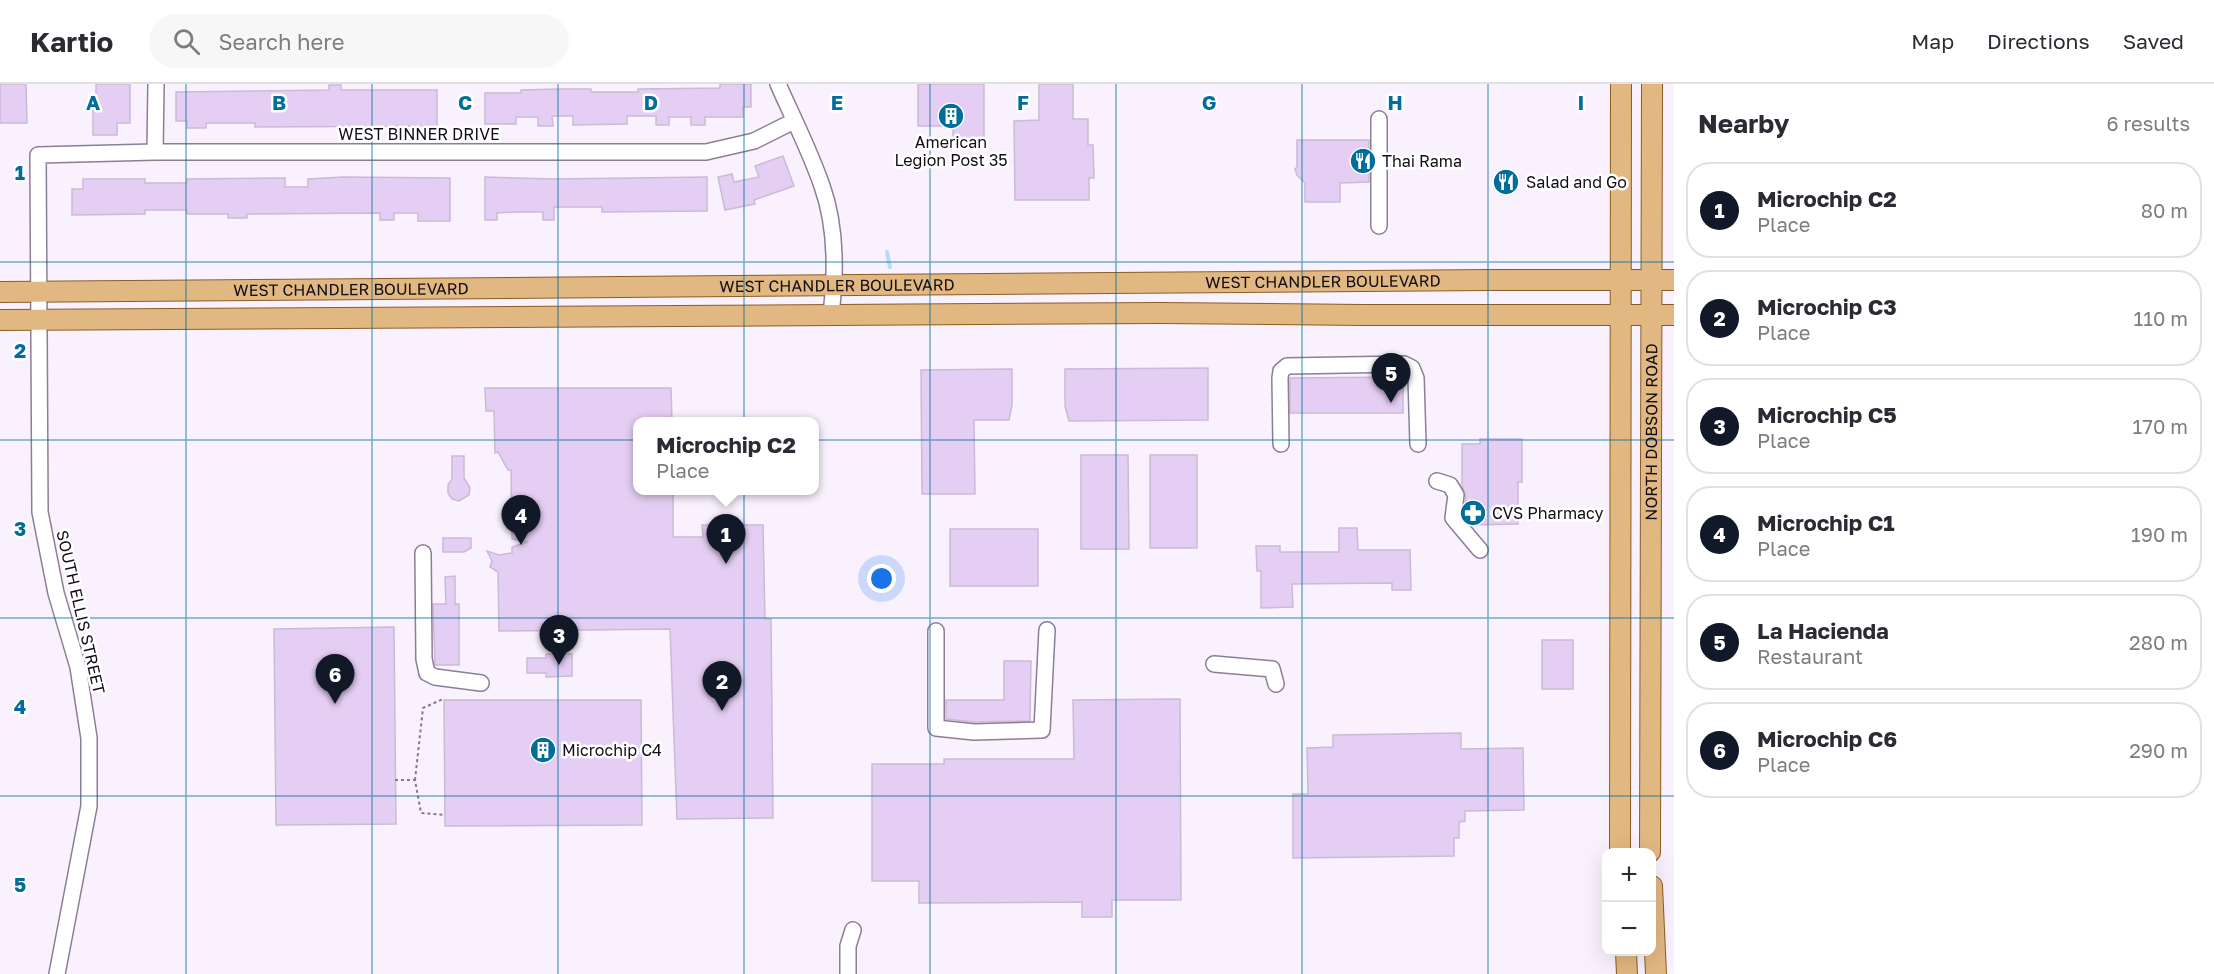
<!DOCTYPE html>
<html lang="en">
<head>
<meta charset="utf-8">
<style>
  :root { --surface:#fff; --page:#f7f7f7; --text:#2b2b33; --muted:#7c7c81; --line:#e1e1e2; --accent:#111827 }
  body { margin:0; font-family:"Golos Text",sans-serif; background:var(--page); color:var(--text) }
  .controls { position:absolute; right:18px; bottom:18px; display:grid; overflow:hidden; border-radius:12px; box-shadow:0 6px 24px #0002 }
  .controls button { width:54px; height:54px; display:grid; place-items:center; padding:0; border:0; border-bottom:2px solid var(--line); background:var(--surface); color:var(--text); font:30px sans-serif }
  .you { position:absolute; left:882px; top:495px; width:21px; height:21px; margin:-15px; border:4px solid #fff; border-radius:50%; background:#1a73e8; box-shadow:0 0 0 9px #1a73e833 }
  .badge { display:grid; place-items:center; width:39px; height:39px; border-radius:50%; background:var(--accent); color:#fff; font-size:20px; font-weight:700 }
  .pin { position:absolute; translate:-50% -50px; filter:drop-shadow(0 2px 3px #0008) }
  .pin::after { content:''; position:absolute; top:32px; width:21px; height:18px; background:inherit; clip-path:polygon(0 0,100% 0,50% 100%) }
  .popup { position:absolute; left:633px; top:333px; width:186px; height:78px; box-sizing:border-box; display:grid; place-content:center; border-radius:12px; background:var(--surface); filter:drop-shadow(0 2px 4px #0005); font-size:20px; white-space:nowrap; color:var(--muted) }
  .popup b { font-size:22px; color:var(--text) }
  .popup::after { content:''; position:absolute; left:50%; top:100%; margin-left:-12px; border:12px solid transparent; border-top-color:var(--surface) }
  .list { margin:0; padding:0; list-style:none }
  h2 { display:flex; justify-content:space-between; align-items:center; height:78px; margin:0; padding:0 24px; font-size:26px }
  h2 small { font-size:20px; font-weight:400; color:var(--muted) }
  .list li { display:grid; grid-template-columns:39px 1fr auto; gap:18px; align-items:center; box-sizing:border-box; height:96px; margin:0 12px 12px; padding:0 12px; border:2px solid var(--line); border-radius:24px }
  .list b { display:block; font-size:22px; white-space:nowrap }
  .list p { margin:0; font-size:20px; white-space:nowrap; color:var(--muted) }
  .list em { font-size:20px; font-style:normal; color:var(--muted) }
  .icon { flex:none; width:33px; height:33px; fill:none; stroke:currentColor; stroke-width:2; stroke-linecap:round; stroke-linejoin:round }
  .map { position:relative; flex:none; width:1674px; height:890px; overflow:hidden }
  header { display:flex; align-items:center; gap:36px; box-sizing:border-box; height:84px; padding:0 30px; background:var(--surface); border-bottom:2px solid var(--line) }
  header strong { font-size:28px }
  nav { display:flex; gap:33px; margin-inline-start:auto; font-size:21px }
  .search { width:420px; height:54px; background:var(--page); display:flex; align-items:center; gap:15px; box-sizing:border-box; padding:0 21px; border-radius:33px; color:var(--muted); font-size:22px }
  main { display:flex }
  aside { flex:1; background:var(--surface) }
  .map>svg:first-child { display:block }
</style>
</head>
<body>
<header>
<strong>Kartio</strong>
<div class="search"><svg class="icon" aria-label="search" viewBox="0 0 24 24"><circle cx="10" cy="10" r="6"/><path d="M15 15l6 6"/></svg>Search here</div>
<nav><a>Map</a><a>Directions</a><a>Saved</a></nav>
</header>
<main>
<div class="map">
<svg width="1674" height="890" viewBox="0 0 1674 890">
  <rect width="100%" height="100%" fill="#f9f2fe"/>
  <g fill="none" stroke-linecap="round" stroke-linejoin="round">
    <path stroke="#b4dcf7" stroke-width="4" d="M887,168L890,183"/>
  </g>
  <path fill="#e5cef3" stroke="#cabad5" stroke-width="1.5" d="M0,0H26L27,39H0Z
    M96,0H130V39H117V51H93V18H96Z
    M720,0H751V23H743V33H705V41H691V33H669V41H656V32H627V40L573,41V32H552L553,42H538V33H516V40H485V9H521V6L559,5H591V8H638V5L720,4Z
    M918,0H984V55H953V42H918Z
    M1039,0H1073V35H1088V61H1093L1094,94H1089V116H1015L1014,37L1039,36Z
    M329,1H341V6H437V42L255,43V39H206V44H187V37H176V8L329,6Z
    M1297,56H1369V98L1340,99V118H1305V99L1297,91L1295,85L1297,83Z
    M783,72L794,102L754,116L755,120L725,126L718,93L732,90L734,98L759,93L755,82Z
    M343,93L450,94V137H418V129H394V136H380V129L247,130V134H228V130H187V126H145V130L72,131V105H83V95H145V99H187V95L285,94V103H308V95Z
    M485,93L554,95L707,93V127L602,128V123H554V136H543V128H516L497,129V136H485Z
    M1208,284V336L1069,337L1065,322V285Z
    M1012,285V321L1009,336H974L975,410H922L921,286Z
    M1403,293V329H1290V294Z
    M485,304H671L672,338H638V406H673V453H703L702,441H763L765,535H771L773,734L677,735L670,545L499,547L498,488L490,483L492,477L487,467L499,471L512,469V463L528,458L512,455L511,386H508L498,368L495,369L494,327H486Z
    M1480,355H1522V398H1518V440L1472,441L1463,431L1466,412L1462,402V360H1480Z
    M1081,371H1128L1129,465H1081Z
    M1150,371H1197V464H1150Z
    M452,372H464V394L470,404L469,411L459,417L452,415L448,409V401L452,395Z
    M1339,444H1357L1358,466H1410L1411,506H1392V499L1292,500L1293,523L1261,524V487H1257L1256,462H1280V468H1339Z
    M950,445H1038V502H950Z
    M443,454H471V464L464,468H443Z
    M455,492V520H459V581H435L433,520H446L445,493Z
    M394,543L396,740L276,741L274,545Z
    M1542,556H1573V605H1542Z
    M546,570H572V592L546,593V589H527V574H546Z
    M1004,577H1031L1030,637L974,638L946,635V616H1004Z
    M1180,615L1181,816H1112V833H1082V818L919,819V797H872V680H944V675H1074L1073,616Z
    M444,616H641L642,741L445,742Z
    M1461,649V665L1523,664L1524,726L1465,727V737L1459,738V754H1454V772L1293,774V710H1308L1307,664L1333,663V651Z"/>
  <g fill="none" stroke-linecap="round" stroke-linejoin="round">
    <g stroke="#8d7e97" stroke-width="18">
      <path id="minor" d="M778,0C793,34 810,67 822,102C836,141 836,189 831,230
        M1379,35V142
        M155,68L156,0
        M1281,360L1280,294L1281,287L1287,282L1404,280L1412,284L1416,294L1418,360
        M1437,397L1450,401L1456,411L1453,434L1480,466
        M423,469L424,575L427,589L435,593L481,599
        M936,547V644L974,648L1042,646L1047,546
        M1214,580L1272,585L1276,600
        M57,890L89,722V654L78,583L56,509L40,428L38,71L155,68H706L754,57L794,37
        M848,890V862L853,846"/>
    </g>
    <g stroke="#8b5d25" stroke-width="22">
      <g id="major">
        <path id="s1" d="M0,208L1489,196H1674"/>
        <path d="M0,236L1160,229L1363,231H1674"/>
        <path d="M1620,768L1621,0"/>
        <path id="s2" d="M1650,768L1652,0"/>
        <path d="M1652,802L1656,890"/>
        <path d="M1626,868L1627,890"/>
      </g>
    </g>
    <path stroke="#817b85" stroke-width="2" stroke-dasharray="3 3" stroke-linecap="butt" d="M395,696H415L421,729L445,731
      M415,696L423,624L443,615"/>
    <use href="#minor" stroke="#fff" stroke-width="15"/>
    <use href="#major" stroke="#e1b881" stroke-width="20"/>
  </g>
  <path fill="none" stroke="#006d9a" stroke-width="1.5" stroke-opacity="0.55" d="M186,0V890M372,0V890M558,0V890M744,0V890M930,0V890M1116,0V890M1302,0V890M1488,0V890M0,178H1674M0,356H1674M0,534H1674M0,712H1674"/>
  <defs>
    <g id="building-disc" transform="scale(1.35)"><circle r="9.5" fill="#006d9a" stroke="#fff"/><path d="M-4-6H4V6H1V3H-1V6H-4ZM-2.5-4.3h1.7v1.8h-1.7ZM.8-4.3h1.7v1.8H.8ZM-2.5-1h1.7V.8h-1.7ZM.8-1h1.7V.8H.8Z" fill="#fff"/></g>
    <g id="restaurant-disc" transform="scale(1.35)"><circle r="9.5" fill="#006d9a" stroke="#fff"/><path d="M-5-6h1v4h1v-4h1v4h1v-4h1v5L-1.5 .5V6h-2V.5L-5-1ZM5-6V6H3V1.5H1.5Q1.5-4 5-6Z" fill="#fff"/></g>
    <g id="pharmacy-disc" transform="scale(1.35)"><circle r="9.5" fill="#006d9a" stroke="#fff"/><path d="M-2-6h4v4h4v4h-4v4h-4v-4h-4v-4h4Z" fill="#fff"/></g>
  </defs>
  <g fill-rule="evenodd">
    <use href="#building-disc" x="951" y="32"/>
    <use href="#restaurant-disc" x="1363" y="77"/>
    <use href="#restaurant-disc" x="1506" y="98"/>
    <use href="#pharmacy-disc" x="1473" y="429"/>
    <use href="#building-disc" x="543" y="666"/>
  </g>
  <g text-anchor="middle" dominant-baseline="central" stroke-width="5" stroke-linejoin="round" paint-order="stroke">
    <g font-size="16" fill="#110c15" stroke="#fff">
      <text x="419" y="50">WEST BINNER DRIVE</text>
      <text stroke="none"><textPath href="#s1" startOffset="1323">WEST CHANDLER BOULEVARD</textPath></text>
      <text stroke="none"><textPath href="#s1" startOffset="837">WEST CHANDLER BOULEVARD</textPath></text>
      <text stroke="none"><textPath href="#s1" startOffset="351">WEST CHANDLER BOULEVARD</textPath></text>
      <text stroke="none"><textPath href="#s2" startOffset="420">NORTH DOBSON ROAD</textPath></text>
      <text transform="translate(81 528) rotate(77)">SOUTH ELLIS STREET</text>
    </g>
    <g font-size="16" fill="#110c15" stroke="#fff" text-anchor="start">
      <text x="951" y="58" text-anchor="middle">American<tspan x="951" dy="18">Legion Post 35</tspan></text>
      <text x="1382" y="77">Thai Rama</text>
      <text x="1526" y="98">Salad and Go</text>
      <text x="1492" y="429">CVS Pharmacy</text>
      <text x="562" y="666">Microchip C4</text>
    </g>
  </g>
  <g font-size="20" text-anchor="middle" font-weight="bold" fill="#006d9a" stroke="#fff" stroke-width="5" stroke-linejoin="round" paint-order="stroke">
    <text x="93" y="26">A</text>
    <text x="279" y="26">B</text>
    <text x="465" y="26">C</text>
    <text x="651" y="26">D</text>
    <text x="837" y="26">E</text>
    <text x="1023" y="26">F</text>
    <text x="1209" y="26">G</text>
    <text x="1395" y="26">H</text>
    <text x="1581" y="26">I</text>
    <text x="20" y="96">1</text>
    <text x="20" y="274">2</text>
    <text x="20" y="452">3</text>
    <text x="20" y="630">4</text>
    <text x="20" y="808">5</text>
  </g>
</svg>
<div class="controls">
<button>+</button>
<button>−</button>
</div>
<div class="you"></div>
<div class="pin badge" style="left:726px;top:480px">1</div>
<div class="popup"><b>Microchip C2</b>Place</div>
<div class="pin badge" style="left:722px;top:627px">2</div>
<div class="pin badge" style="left:559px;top:581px">3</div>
<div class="pin badge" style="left:521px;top:461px">4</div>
<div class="pin badge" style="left:1391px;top:319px">5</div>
<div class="pin badge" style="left:335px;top:620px">6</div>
</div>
<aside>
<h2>Nearby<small>6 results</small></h2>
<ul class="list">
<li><span class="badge">1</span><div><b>Microchip C2</b><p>Place</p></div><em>80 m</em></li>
<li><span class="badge">2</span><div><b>Microchip C3</b><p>Place</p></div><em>110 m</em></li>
<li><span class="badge">3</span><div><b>Microchip C5</b><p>Place</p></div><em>170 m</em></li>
<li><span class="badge">4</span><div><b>Microchip C1</b><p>Place</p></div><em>190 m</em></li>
<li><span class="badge">5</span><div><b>La Hacienda</b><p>Restaurant</p></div><em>280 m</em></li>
<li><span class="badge">6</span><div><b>Microchip C6</b><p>Place</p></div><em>290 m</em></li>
</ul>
</aside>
</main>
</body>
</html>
